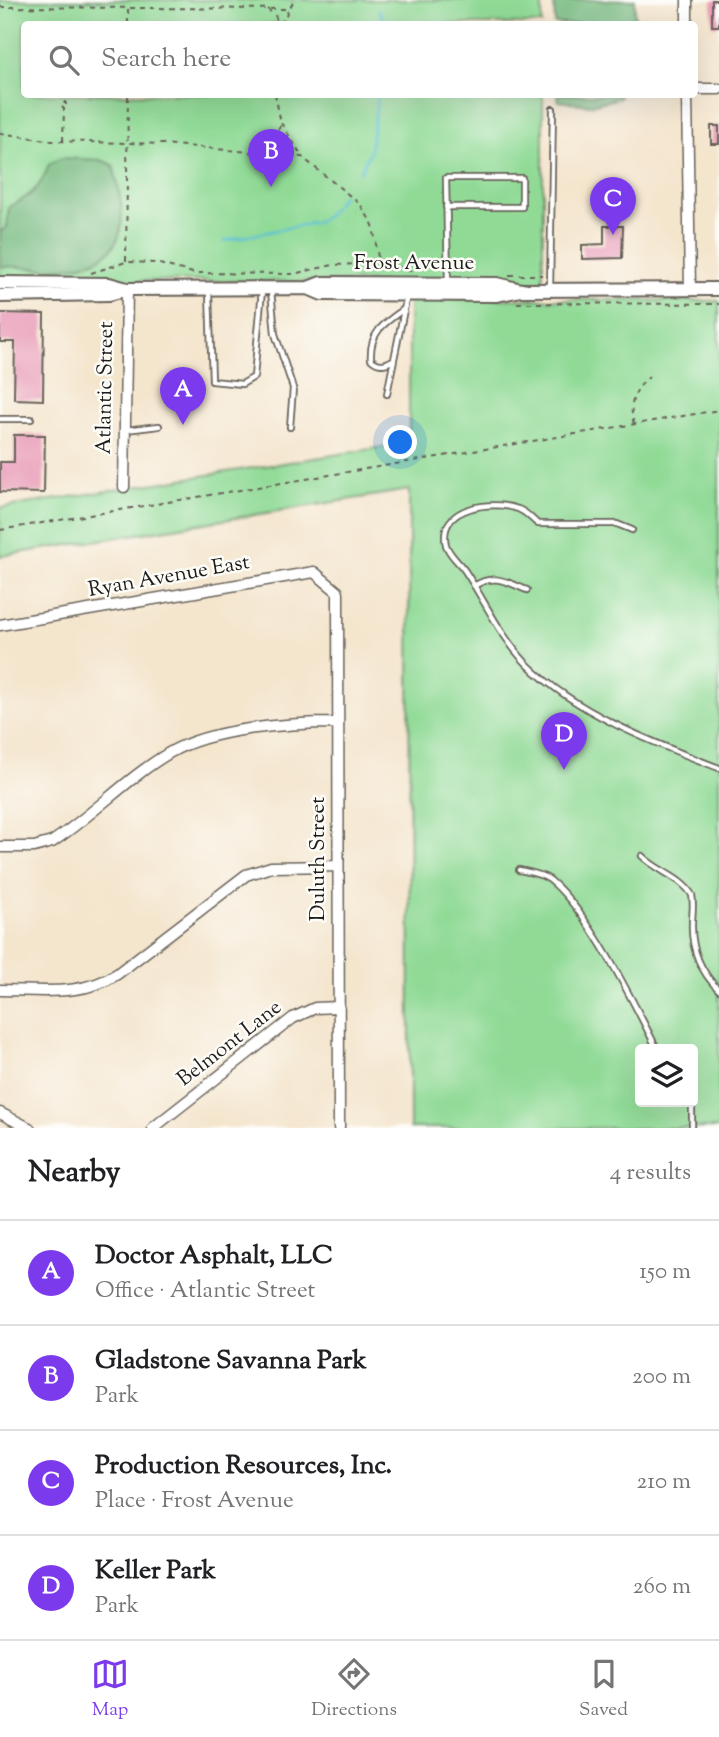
<!DOCTYPE html>
<html lang="en">
<head>
<meta charset="utf-8">
<style>
  :root { --surface:#fff; --page:#f2f2f2; --text:#202124; --muted:#757577; --line:#e0e0e0; --accent:#7c3aed }
  body { margin:0; font-family:"Sorts Mill Goudy",serif; background:var(--page); color:var(--text) }
  .controls { position:absolute; right:21px; bottom:21px; display:grid; overflow:hidden; border-radius:7px; box-shadow:0 7px 28px #0002 }
  .controls button { width:63px; height:63px; display:grid; place-items:center; padding:0; border:0; border-bottom:2px solid var(--line); background:var(--surface); color:var(--text); font:35px sans-serif }
  .you { position:absolute; left:401px; top:443px; width:24px; height:24px; margin:-18px; border:5px solid #fff; border-radius:50%; background:#1a73e8; box-shadow:0 0 0 10px #1a73e833 }
  .badge { display:grid; place-items:center; width:46px; height:46px; border-radius:50%; background:var(--accent); color:#fff; font-size:23px; font-weight:700 }
  .pin { position:absolute; translate:-50% -58px; filter:drop-shadow(0 2px 4px #0008) }
  .pin::after { content:''; position:absolute; top:37px; width:24px; height:21px; background:inherit; clip-path:polygon(0 0,100% 0,50% 100%) }
  .list { margin:0; padding:0; list-style:none }
  h2 { display:flex; justify-content:space-between; align-items:center; height:91px; margin:0; padding:0 28px; font-size:30px }
  h2 small { font-size:23px; font-weight:400; color:var(--muted) }
  .list li { display:grid; grid-template-columns:46px 1fr auto; gap:21px; align-items:center; box-sizing:border-box; height:105px; padding:0 28px; border-top:2px solid var(--line) }
  .list b { display:block; font-size:26px; white-space:nowrap }
  .list p { margin:0; font-size:23px; white-space:nowrap; color:var(--muted) }
  .list em { font-size:23px; font-style:normal; color:var(--muted) }
  .icon { flex:none; width:38px; height:38px; fill:none; stroke:currentColor; stroke-width:2; stroke-linecap:round; stroke-linejoin:round }
  .map { position:relative; flex:none; width:719px; height:1128px; overflow:hidden }
  .search { position:absolute; background:var(--surface); box-shadow:0 7px 28px #0002; left:21px; right:21px; top:21px; height:77px; display:flex; align-items:center; gap:18px; box-sizing:border-box; padding:0 24px; border-radius:7px; color:var(--muted); font-size:26px }
  .sheet { height:511px; background:var(--surface) }
  nav { display:flex; justify-content:space-around; align-items:center; box-sizing:border-box; height:98px; border-top:2px solid var(--line); background:var(--surface); font-size:19px; color:var(--muted) }
  nav a { display:grid; justify-items:center; gap:4px }
  nav .on { color:var(--accent) }
  .map>svg:first-child { display:block }
</style>
</head>
<body>
<div class="map">
<svg width="719" height="1128" viewBox="0 0 719 1128">
  <rect width="100%" height="100%" fill="#fdfcf7"/>
  <filter id="ink" filterUnits="userSpaceOnUse"><feTurbulence type="fractalNoise" baseFrequency=".0143" numOctaves="2"/><feDisplacementMap in="SourceGraphic" scale="14" xChannelSelector="R" yChannelSelector="G"/><feConvolveMatrix kernelMatrix="1 2 1 2 8 2 1 2 1" color-interpolation-filters="sRGB"/></filter>
  <filter id="wash" filterUnits="userSpaceOnUse"><feTurbulence type="fractalNoise" baseFrequency=".00686" numOctaves="4" result="noise"/><feDisplacementMap in="SourceGraphic" scale="28" xChannelSelector="R" yChannelSelector="G"/><feGaussianBlur stdDeviation="1.57" result="paint"/><feColorMatrix in="noise" values="0 0 0 0 0 0 0 0 0 0 0 0 0 0 0 0 0 1.4 0 .05"/><feComposite in="paint" operator="in"/></filter>
  <g filter="url(#wash)">
    <rect width="100%" height="100%" fill="#f4e5cd"/>
    <path fill="#90da96" stroke="#567b59" stroke-width="2" fill-rule="evenodd" d="M0,0H542V24H24V94L543,95V283L0,280Z
      M409,298L719,301V1128H410L409,490L0,556V508L409,443ZM640,1049H693V1102H640Z"/>
    <path fill="#74ba7f" stroke="#486b4e" stroke-width="2" d="M554,0H635V24H555Z
      M557,95V94L620,95V98L590,105L559,101Z
      M61,158L101,160L113,165C131,233 126,266 48,269C32,269 16,265 0,267V232L7,227L9,207C31,196 42,187 49,164Z"/>
    <g fill="none" stroke-linecap="round" stroke-linejoin="round">
      <path stroke="#59bfd7" stroke-width="2.5" d="M378,9L386,24
        M360,172L370,151L378,94
        M224,241L317,222L327,216L343,195"/>
    </g>
    <g id="blocks">
      <path fill="#e897b5" d="M712,0H719V26H712Z
        M711,126H719V144H711Z
        M604,226H623L622,258L582,259V245L604,244Z
        M0,313L44,314L43,400L14,399L15,342H0Z
        M14,435H45L44,493L0,492V462H14Z"/>
    </g>
  </g>
  <g filter="url(#ink)">
    <use href="#blocks" fill-opacity="0" stroke="#68625a" stroke-width="2"/>
    <g fill="none" stroke-linecap="round" stroke-linejoin="round">
      <g stroke="#68625a" stroke-width="8">
        <path id="service" d="M446,207H522V178H446L448,283
          M550,289L553,109
          M271,290L275,334L293,388L290,427
          M209,292L212,381L242,384L254,377L262,290
          M393,360C385,365 378,366 371,359C369,333 384,323 404,309
          M387,394L407,295
          M0,419H31
          M126,430L159,426
          M632,530L617,524H538C531,519 527,512 518,509C493,500 437,506 446,545C449,555 459,562 465,571C485,601 501,638 527,664C577,714 654,743 719,768
          M474,586C494,573 507,582 527,590
          M642,856C657,871 681,877 692,895C694,905 692,914 692,923C691,950 701,972 719,990
          M519,870C529,872 542,874 550,880C589,912 634,1003 657,1049
          M692,1128V1102"/>
      </g>
      <g stroke="#68625a" stroke-width="13">
        <path id="minor" d="M687,0V24
          M694,89H719
          M687,94L690,289
          M124,487L127,289
          M0,625L314,572L338,592L339,1128
          M0,847H34L52,842C93,815 127,778 169,753C211,728 289,723 338,723
          M0,990C40,990 82,997 117,974L246,875L271,867L338,866
          M0,1113L29,1128
          M153,1128L293,1018L315,1008L338,1007"/>
      </g>
      <g stroke="#68625a" stroke-width="16">
        <path id="tertiary" d="M0,283L109,284L127,289
          M308,288L322,294L497,295L521,290L719,289
          M0,296L109,294L127,289L308,288L321,283L497,284L521,290"/>
      </g>
      <path stroke="#68625a" stroke-width="2" stroke-dasharray="5 5" stroke-linecap="butt" d="M0,7L289,9
        M267,9L275,15L278,24
        M128,24V8
        M281,24L294,0
        M275,94L281,123L302,156
        M0,133L52,141L164,144L302,157L360,204L373,225L379,264
        M63,141L64,109L61,106L65,102L67,106L64,109
        M258,151L272,141L281,124
        M126,261L128,94
        M91,273L126,262L156,263L193,273L293,274L333,265L362,264L395,266L416,272
        M509,275H542
        M517,303L719,304
        M634,424C628,404 634,390 649,377
        M0,530L719,410"/>
      <use href="#service" stroke="#fff" stroke-width="4.5"/>
      <use href="#minor" stroke="#fff" stroke-width="10"/>
      <use href="#tertiary" stroke="#fff" stroke-width="12"/>
    </g>
  </g>
  <g text-anchor="middle" dominant-baseline="central" stroke-width="5" stroke-linejoin="round" paint-order="stroke">
    <g font-size="21" fill="#1c1c1c" stroke="#fdfcf7">
      <text x="414" y="264">Frost Avenue</text>
      <text transform="translate(106 388) rotate(-89)">Atlantic Street</text>
      <text transform="translate(169 577) rotate(-10)">Ryan Avenue East</text>
      <text transform="translate(319 859) rotate(-90)">Duluth Street</text>
      <text transform="translate(230 1044) rotate(-38)">Belmont Lane</text>
    </g>
  </g>
</svg>
<div class="controls">
<button><svg class="icon" aria-label="layers" viewBox="0 0 24 24"><path d="M12 4l9 5-9 5-9-5zM3 14l9 5 9-5"/></svg></button>
</div>
<div class="you"></div>
<div class="pin badge" style="left:183px;top:425px">A</div>
<div class="pin badge" style="left:271px;top:187px">B</div>
<div class="pin badge" style="left:613px;top:235px">C</div>
<div class="pin badge" style="left:564px;top:770px">D</div>
<div class="search"><svg class="icon" aria-label="search" viewBox="0 0 24 24"><circle cx="10" cy="10" r="6"/><path d="M15 15l6 6"/></svg>Search here</div>
</div>
<section class="sheet">
<h2>Nearby<small>4 results</small></h2>
<ul class="list">
<li><span class="badge">A</span><div><b>Doctor Asphalt, LLC</b><p>Office · Atlantic Street</p></div><em>150 m</em></li>
<li><span class="badge">B</span><div><b>Gladstone Savanna Park</b><p>Park</p></div><em>200 m</em></li>
<li><span class="badge">C</span><div><b>Production Resources, Inc.</b><p>Place · Frost Avenue</p></div><em>210 m</em></li>
<li><span class="badge">D</span><div><b>Keller Park</b><p>Park</p></div><em>260 m</em></li>
</ul>
</section>
<nav>
<a class="on"><svg class="icon" aria-label="map" viewBox="0 0 24 24"><path d="M3 6l6-2 6 2 6-2v14l-6 2-6-2-6 2zM9 4v14M15 6v14"/></svg>Map</a>
<a><svg class="icon" aria-label="directions" viewBox="0 0 24 24"><path d="M12 3l9 9-9 9-9-9zM9 14v-3h6M13 9l2 2-2 2"/></svg>Directions</a>
<a><svg class="icon" aria-label="saved" viewBox="0 0 24 24"><path d="M7 4h10v16l-5-4-5 4z"/></svg>Saved</a>
</nav>
</body>
</html>
